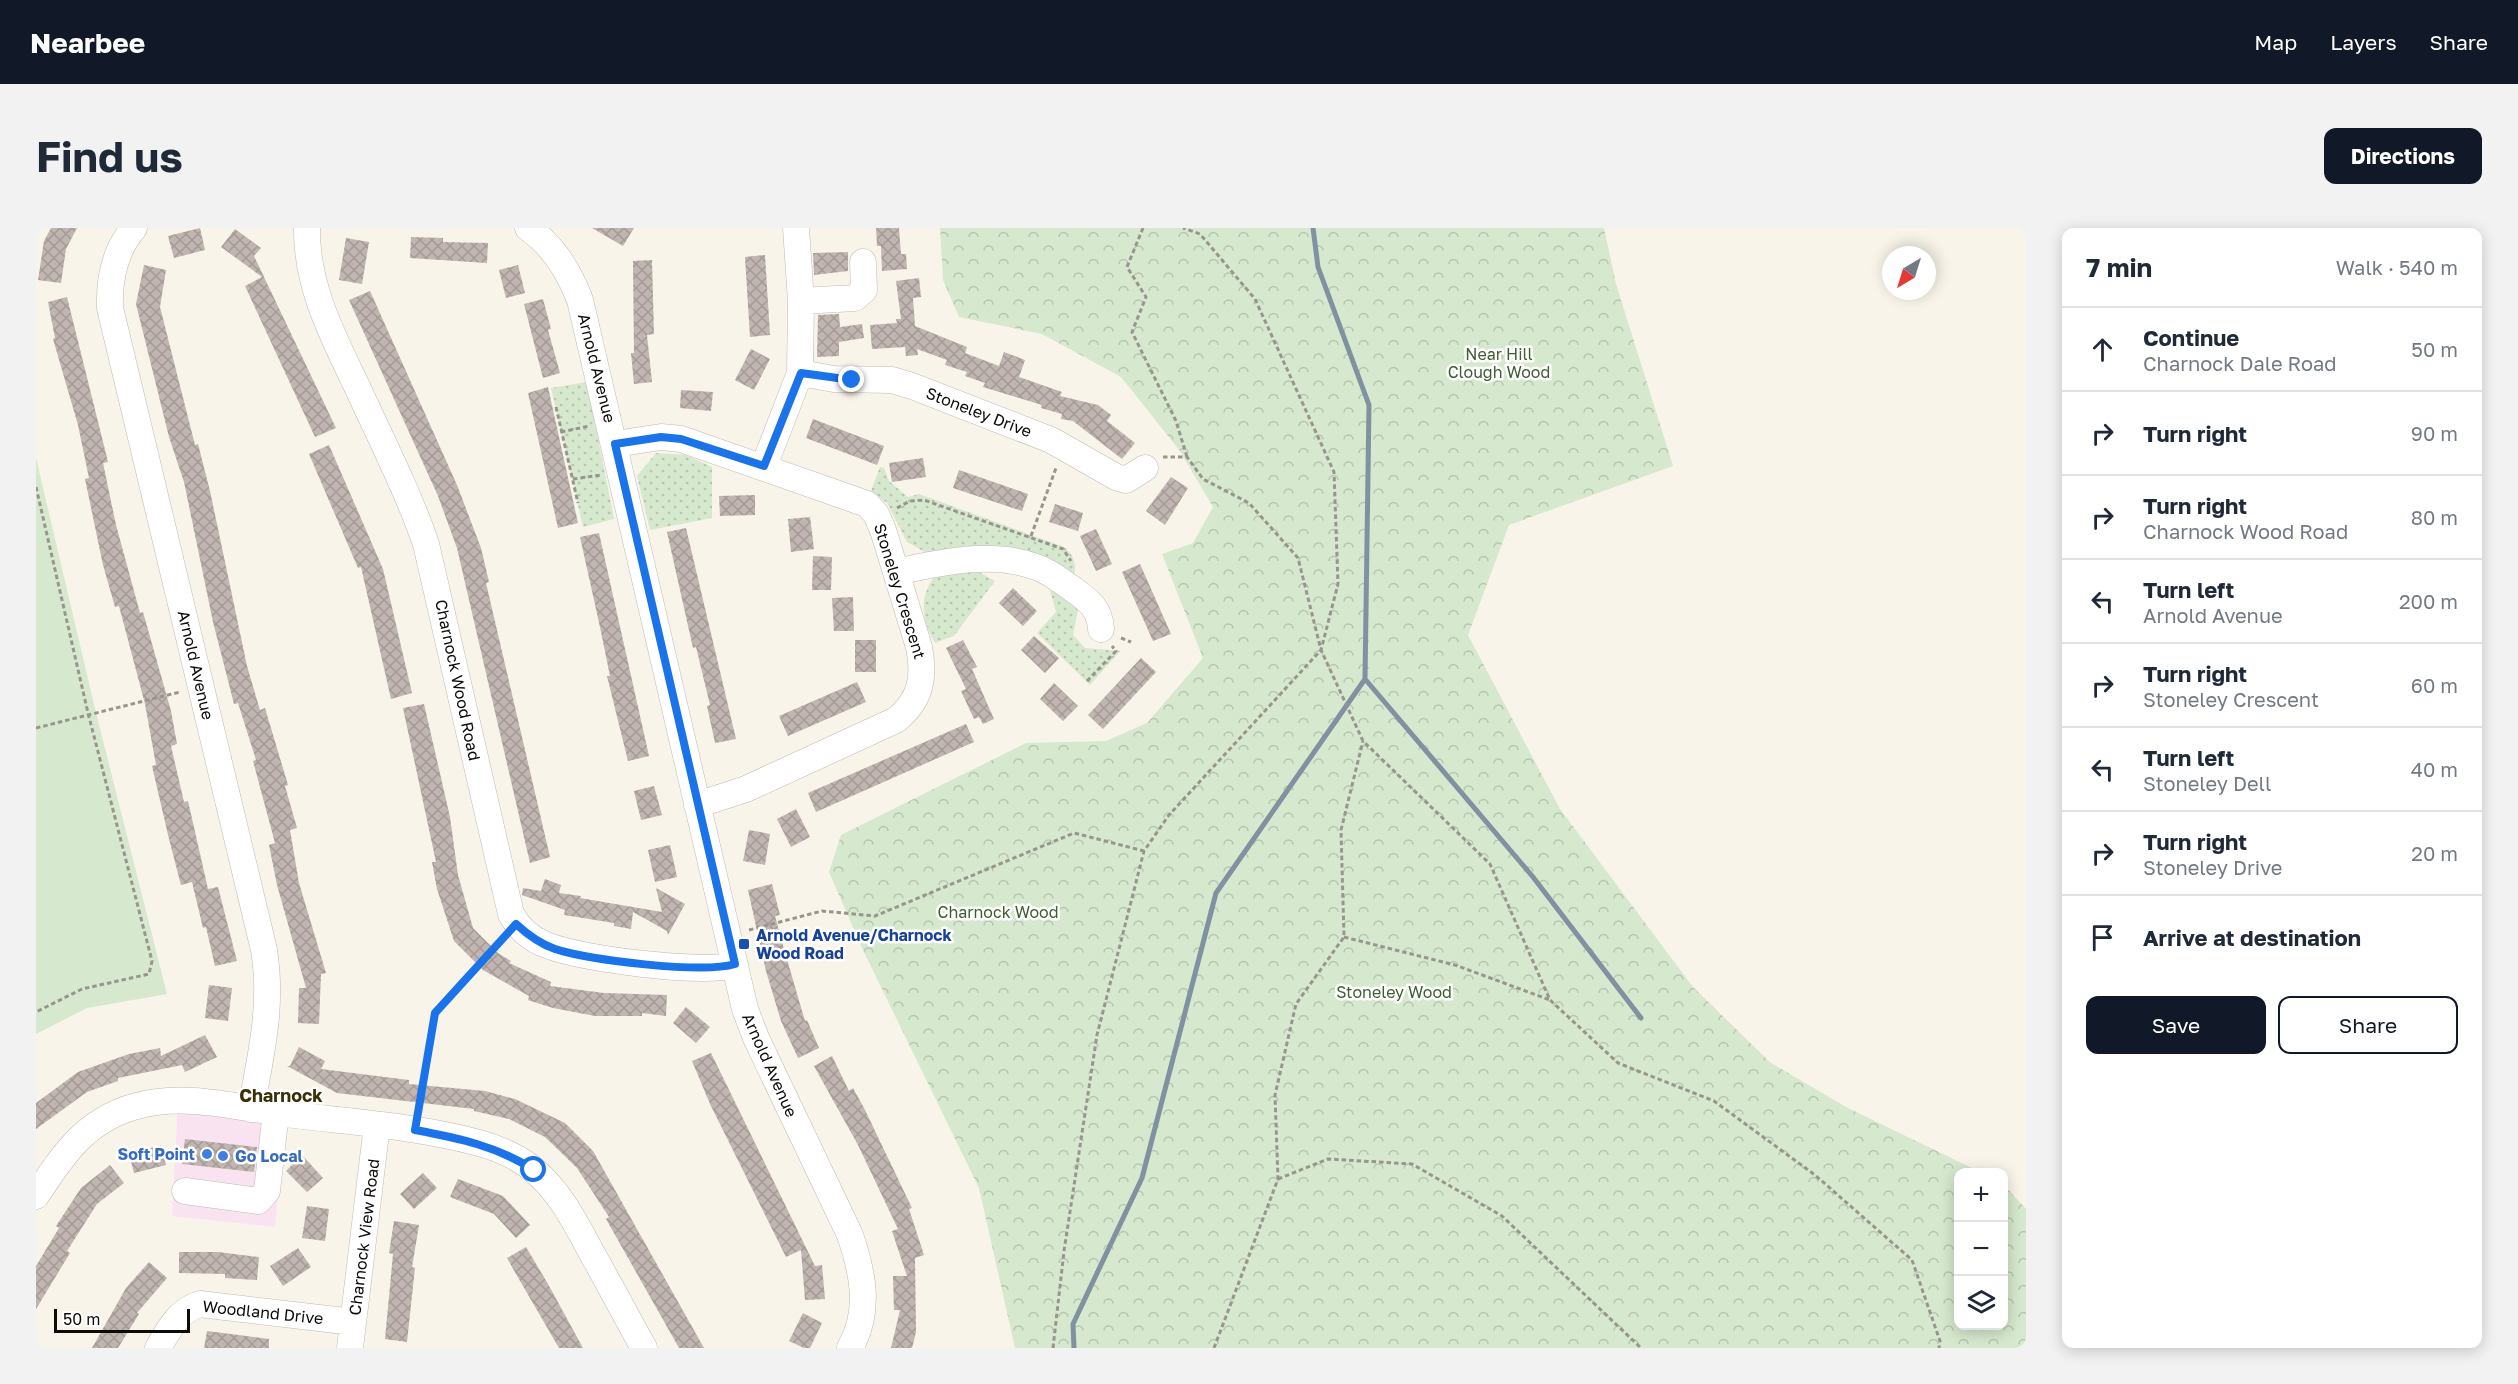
<!DOCTYPE html>
<html lang="en">
<head>
<meta charset="utf-8">
<style>
	body { margin:0; font-family:"Golos Text",sans-serif; background:#f2f2f3; color:#1f2937 }
	.controls { position:absolute; right:18px; bottom:18px; display:grid; overflow:hidden; border-radius:12px; box-shadow:0 3px 15px #0003 }
	.controls button { width:54px; height:54px; display:grid; place-items:center; padding:0; border:0; border-bottom:2px solid #e0e1e3; background:#fff; color:#1f2937; font:30px sans-serif }
	.compass { position:absolute; left:1846px; top:18px; width:54px; height:54px; border-radius:50%; background:#fff; box-shadow:0 3px 15px #0003; rotate:218deg }
	.scale { position:absolute; left:18px; bottom:15px; width:136px; box-sizing:border-box; padding-left:6px; border:3px solid #0d0b08; border-top:0; font-size:16px; line-height:21px; white-space:nowrap; color:#0d0b08; -webkit-text-stroke:4px #fff; paint-order:stroke }
	.stop { position:absolute; width:18px; height:18px; margin:-14px; border:4px solid #1a73e8; border-radius:50%; background:#fff }
	.stop.end { background:#1a73e8; border-color:#fff; box-shadow:0 2px 6px #0008 }
	.list { margin:0; padding:0; list-style:none }
	h2 { display:flex; justify-content:space-between; align-items:center; height:78px; margin:0; padding:0 24px; font-size:26px }
	h2 small { font-size:20px; font-weight:400; color:#747a83 }
	.list li { display:grid; grid-template-columns:39px 1fr auto; gap:18px; align-items:center; box-sizing:border-box; height:84px; padding:0 24px; border-top:2px solid #e0e1e3 }
	.list b { display:block; font-size:22px; white-space:nowrap }
	.list p { margin:0; font-size:20px; white-space:nowrap; color:#747a83 }
	.list em { font-size:20px; font-style:normal; color:#747a83 }
	.actions { display:flex; gap:12px; padding:18px 24px }
	.actions a { flex:1; padding:14px 0; border:2px solid #111827; border-radius:12px; text-align:center; font-size:21px; color:#111827 }
	.actions .main { background:#111827; color:#fff }
	.icon { flex:none; width:33px; height:33px; fill:none; stroke:currentColor; stroke-width:2; stroke-linecap:round; stroke-linejoin:round }
	.map { position:relative; flex:none; width:1990px; height:1120px; overflow:hidden; border-radius:12px }
	header { display:flex; align-items:center; gap:36px; box-sizing:border-box; height:84px; padding:0 30px; background:#111827; color:#fff }
	header strong { font-size:28px }
	nav { display:flex; gap:33px; margin-inline-start:auto; font-size:21px }
	.intro { display:flex; align-items:center; justify-content:space-between; box-sizing:border-box; height:144px; padding:0 36px }
	h1 { margin:0; font-size:42px }
	.button { padding:15px 27px; border-radius:12px; background:#111827; color:#fff; font-size:21px; font-weight:700 }
	main { display:flex; gap:36px; padding:0 36px }
	aside { flex:1; background:#fff; border-radius:12px; box-shadow:0 3px 15px #0003 }
	.map>svg:first-child { display:block }
	.commercial { fill:#f9e3f0 }
	.grass { fill:url(#grass-dots) }
	.forest { fill:url(#forest-crowns) }
	.park { fill:#d6e8cd }
	.lines { fill:none; stroke-linecap:round; stroke-linejoin:round }
	.stream { stroke:#8291a2; stroke-width:5 }
	.building { fill:url(#building-cross-hatch) }
	.minor-casing { stroke:#c0bbb1; stroke-width:27 }
	.path { stroke:#99958e; stroke-width:3; stroke-dasharray:4.5 3; stroke-linecap:butt }
	.minor { stroke:#fff; stroke-width:26 }
	.route { stroke:#1a73e8; stroke-width:8 }
	.transit-dot { fill:#1a4fb4; stroke:#fff; stroke-width:2 }
	.shop-dot { fill:#3f7fe0; stroke:#fff; stroke-width:2 }
	.labels { text-anchor:middle; stroke-width:5; stroke-linejoin:round; paint-order:stroke }
	.park-label { font-size:16px; fill:#405c32; stroke:#fff }
	.street-label { font-size:16px; fill:#0d0b08; stroke:#fff }
	.transit-label { font-size:16px; font-weight:bold; fill:#164399; stroke:#fff; text-anchor:start }
	.shop-label { font-size:16px; font-weight:bold; fill:#366cbe; stroke:#fff; text-anchor:end }
	.neighbourhood-label { font-size:18px; font-weight:bold; fill:#3a3005; stroke:#fff }
</style>
</head>
<body>
<header>
<strong>Nearbee</strong>
<nav><a>Map</a><a>Layers</a><a>Share</a></nav>
</header>
<div class="intro"><h1>Find us</h1><a class="button">Directions</a></div>
<main>
<div class="map">
<svg width="1990" height="1120" viewBox="0 0 1990 1120">
	<defs>
		<pattern id="grass-dots" width="8" height="8" patternUnits="userSpaceOnUse" patternTransform="scale(1.5)"><rect width="8" height="8" fill="#d6e8cd"/><path d="M2 2h.1M6 6h.1" fill="none" stroke="#b6c6af" stroke-width="1.8" stroke-linecap="round"/></pattern>
		<pattern id="forest-crowns" width="20" height="18" patternUnits="userSpaceOnUse" patternTransform="scale(1.5)"><rect width="20" height="18" fill="#d6e8cd"/><path d="M2 6a3 3 0 1 1 6 0M12 15a3 3 0 1 1 6 0" fill="none" stroke="#b6c6af"/></pattern>
		<pattern id="building-cross-hatch" width="8" height="8" patternUnits="userSpaceOnUse" patternTransform="scale(1.5)"><rect width="8" height="8" fill="#c0b5b0"/><path d="M0 0l8 8M0 8l8-8" fill="none" stroke="#a49a96"/></pattern>
	</defs>
	<rect width="100%" height="100%" fill="#f8f4e9"/>
	<path class="commercial" d="M142 872 249 886 239 999 136 988Z"/>
	<path class="grass" d="M551 154 578 291 547 299 515 160Z
		M620 225 650 227 676 239V290L614 302 601 248Z
		M844 239 848 240 853 253 872 269 883 266 1028 319C1039 328 1040 336 1038 349L896 328 871 314 851 275 835 263Z
		M941 343 959 353 918 408 899 415C886 392 882 370 899 348Z
		M1014 362 1035 373 1042 382 1037 407 1049 420 1084 423 1054 457 1001 405 1020 384Z"/>
	<path class="forest" d="M904 0H1568L1580 56 1637 238 1473 297 1432 407 1524 581 1657 759 1735 835 1810 879 1944 944H1922V1098H1968V957L1990 981V1120H979L943 960 826 720 793 644 805 607 990 515 1070 513 1111 495 1167 430 1126 326 1157 315 1177 279 1144 223 1085 149 1006 106 923 89 907 52Z"/>
	<path class="park" d="M0 230 60 485 131 766 51 780 0 806Z"/>
	<g class="lines">
		<path class="stream" d="M1329 451 1497 649 1605 790
			M1038 1120 1037 1096 1106 950 1180 665 1329 451 1333 177 1282 39 1277 0"/>
	</g>
	<path class="building" d="M15 0H41L30 21 25 55 2 52 8 13Z
		M164 0 169 22 138 30 132 8Z
		M556 0H598L587 18Z
		M840 0H863L865 26H870L871 41 846 43 845 18H841Z
		M199 1 225 20 218 28 300 200 279 209 209 58 226 49 185 19Z
		M375 9 407 10V14L452 15 451 35 374 30Z
		M310 10 333 14 326 56 303 52Z
		M812 24V43L778 47 777 25Z
		M729 27 734 107 714 109 709 29Z
		M616 32 618 106 611 107 616 154 598 156 595 125H598L597 33Z
		M108 37 130 42 124 79 159 217 162 216 174 263 211 438 224 482 229 480 252 557 249 558 261 600 254 602 263 655 290 745 285 746 283 796 262 795 263 760H270L241 657 233 617 239 615 217 533 220 532 202 475 198 476 177 394 148 254 133 209 100 76Z
		M482 37 489 65 470 70 463 42Z
		M883 50 885 69 877 70 879 98 931 119 929 125 963 138 968 124 989 132 983 149 1026 164 1024 168 1062 177 1075 187 1071 193 1099 215 1086 231 1037 193 1025 191 1026 186 1005 180 1006 177 947 159 949 155 929 148 931 144 909 137 911 132 881 121 882 127 870 128 869 119 836 121 834 97 861 95 860 91H865L860 53Z
		M334 63 421 257 445 320 453 354 450 355 514 629 494 635 421 320 402 268 313 72Z
		M31 69 72 234 67 235 80 297 104 385 107 384 135 483 141 516 135 518 148 574 152 573 172 661 182 659 201 733 179 738 170 699 167 700 156 654 145 657 133 611 116 538 120 537 109 476 83 378 79 379 67 337 49 251 53 250 42 197 17 111 19 110 12 74Z
		M507 71 515 101 512 102 524 145 507 150 488 76Z
		M803 86 804 99 826 96 828 110 803 114V128L781 129 782 87Z
		M715 121 734 131 718 162 699 152Z
		M512 159 542 295 522 300 492 165Z
		M645 162 677 164 675 183 644 180Z
		M777 191 848 218 841 237 770 210Z
		M293 217 347 341 376 465 355 471 325 339 322 340 273 226Z
		M887 230 890 249 856 254 853 235Z
		M923 242 992 266 986 283 917 260Z
		M1135 249 1152 260 1129 297 1110 283Z
		M719 267V287L684 288 683 268Z
		M1019 276 1047 285 1042 303 1013 294Z
		M774 289 778 321 755 324 752 291Z
		M650 300 700 511 679 515 671 478 674 477 660 419 657 420 631 304Z
		M1060 301 1076 336 1060 343 1044 308Z
		M563 305 613 528 592 533 571 448H574L564 399 544 309Z
		M777 328 796 329 795 362H776Z
		M1104 336 1135 406 1117 413 1086 344Z
		M977 360 1001 383 987 398 963 375Z
		M817 369 818 403H798L796 370Z
		M998 408 1023 430 1009 445 985 422Z
		M819 412H840V444H819Z
		M927 412 941 439 936 441 958 491 947 496 943 489 938 491 925 463 930 461 910 420Z
		M1105 430 1120 444 1067 501 1052 487Z
		M821 454 830 474 752 508 743 488Z
		M1018 455 1042 478 1027 493 1004 471Z
		M388 476 414 589 422 647 437 700 462 725 475 733 473 735 515 754 514 758 568 765 631 767 630 788 606 785V788H559L517 780 492 772 493 768 447 742 418 713 401 661 396 634H400L367 480Z
		M930 496 938 514 780 584 772 565Z
		M618 558 626 587 605 592 598 563Z
		M760 581 774 609 755 619 741 591Z
		M713 602 734 606 729 637 707 633Z
		M634 617 641 649 619 654 612 622Z
		M509 651 525 657 523 665 545 668 544 670 626 684 620 660 649 676 632 707 631 703 597 684 595 701 578 698V695L528 687 529 682 486 667 487 660 505 663Z
		M736 656 744 687 739 688 750 728 769 793 771 792 783 820 762 830 745 793 730 743 712 662Z
		M173 757 196 760 192 793 169 790Z
		M650 779 674 799 660 815 637 795Z
		M169 807 181 829 149 844 146 837 82 850V853L51 864 0 901V875L42 844 93 826 124 820 125 828Z
		M263 819 289 833 285 841 373 852V856L449 863 479 871 529 895 557 923 668 1120H643L570 991 573 989 541 940 509 909 473 891 438 883V881L301 865 251 838H254Z
		M675 825 779 1038 786 1037 789 1071 769 1072 765 1022 750 1029 674 876 656 833Z
		M796 828 813 863 817 860 828 880 876 980 873 981 888 1027 879 1030 880 1104 876 1120H855L864 1082H858L857 1048H871L856 1003 862 1001 822 917 778 838Z
		M149 911 221 919 218 944 146 936Z
		M125 917 130 937 98 945 93 926Z
		M266 927 287 950 271 964 250 943Z
		M74 937 88 955 61 976 31 1023 34 1025 0 1081V1038L23 1000 20 998 45 960Z
		M387 945 401 960 378 981 364 966Z
		M422 951 467 968 494 997 480 1010 458 986 414 969Z
		M271 978 293 981 289 1013 266 1010Z
		M358 993 383 997 376 1039 379 1040 371 1114 349 1111 357 1026 353 1025Z
		M490 1019 512 1056 547 1120H523L480 1046 471 1030Z
		M262 1020 275 1039 247 1058 234 1038Z
		M143 1024H182L223 1029 221 1052 189 1050V1046L143 1045Z
		M113 1034 131 1050 101 1085 103 1086 82 1120H56L90 1060Z
		M767 1085 786 1095 774 1120H768L753 1113Z
		M171 1103 233 1111V1120H168Z"/>
	<g class="lines">
		<defs>
			<path id="minor" d="M98 0C78 23 73 51 74 80L228 722C237 778 225 826 215 881
				M271 0C270 60 299 112 324 165 347 215 372 264 390 316L475 686C482 699 493 710 508 716 541 731 665 746 699 737
				M492 0C518 18 533 43 544 72L709 781 720 810 814 1007C827 1045 835 1083 814 1120
				M765 73 819 70 828 62 827 34
				M764 145 798 151 856 152 876 158 1015 212 1080 249 1090 252 1109 240
				M579 216 625 209 645 211 831 276 840 286 847 302 883 419C889 449 885 472 860 492L710 561 661 577
				M728 238 764 145 765 73 760 0
				M860 344C905 334 958 322 1003 340 1015 345 1027 354 1038 362 1054 373 1064 382 1065 401
				M149 963 222 973 231 963 240 884
				M0 968C26 928 49 893 97 879 148 864 199 879 250 886 314 894 381 898 443 915 462 920 484 930 499 943 526 966 541 998 558 1029 575 1059 591 1090 608 1120
				M122 1120C133 1101 142 1083 164 1076L317 1094
				M314 1120 341 897"/>
		</defs>
		<use href="#minor" class="minor-casing"/>
		<path class="path" d="M1107 0 1091 39 1110 69 1096 104 1140 193 1151 229
			M520 179 542 275
			M525 204 553 198
			M1127 229H1151L1167 251 1213 275 1262 330 1285 422 1327 513 1454 636 1514 772 1582 835 1678 873 1779 947 1876 1032 1904 1113 1903 1120
			M537 251 565 247
			M0 259 52 485 116 733 113 746 46 761 0 784
			M861 280 874 273 888 272 1027 321 1035 333
			M995 308 1020 240
			M1085 410 1095 414
			M1051 453 1080 423 1076 418
			M0 500 144 464
			M713 702 786 683 839 688 1038 605 1108 623
			M1308 709 1419 737 1514 772
			M383 880 399 785 467 710
			M1242 951 1292 931 1376 936 1466 988 1605 1120
			M1017 1120 1028 1023 1061 807 1108 623 1133 587 1285 422 1302 356 1298 244 1219 71 1164 6 1147 0
			M1178 1120 1242 951 1239 867 1260 776 1308 709 1305 602 1327 513"/>
		<use href="#minor" class="minor"/>
	</g>
	<g class="lines">
		<path class="route" d="M498 942C461 918 422 910 379 902L399 785 480 696C492 707 504 716 519 721 552 732 666 746 699 736L579 216 625 209 645 211 728 238 765 145 816 152"/>
	</g>
	<rect class="transit-dot" x="702" y="710" width="12" height="12" rx="3"/>
	<g class="shop-dot">
		<circle cx="171" cy="926" r="6"/>
		<circle cx="187" cy="928" r="6"/>
	</g>
	<g class="labels">
		<g class="park-label">
			<text x="1463" y="132">Near Hill<tspan x="1463" dy="18">Clough Wood</tspan></text>
			<text x="962" y="690">Charnock Wood</text>
			<text x="1358" y="770">Stoneley Wood</text>
		</g>
		<g class="street-label">
			<text transform="translate(561 140) rotate(76)" y="6">Arnold Avenue</text>
			<text transform="translate(943 184) rotate(21)" y="6">Stoneley Drive</text>
			<text transform="translate(864 363) rotate(73)" y="6">Stoneley Crescent</text>
			<text transform="translate(160 437) rotate(77)" y="6">Arnold Avenue</text>
			<text transform="translate(422 452) rotate(78)" y="6">Charnock Wood Road</text>
			<text transform="translate(734 837) rotate(66)" y="6">Arnold Avenue</text>
			<text transform="translate(328 1009) rotate(-83)" y="6">Charnock View Road</text>
			<text transform="translate(227 1084) rotate(6)" y="6">Woodland Drive</text>
		</g>
		<g class="transit-label">
			<text x="720" y="713">Arnold Avenue/Charnock<tspan x="720" dy="18">Wood Road</tspan></text>
		</g>
		<g class="shop-label">
			<text x="159" y="932">Soft Point</text>
			<text x="199" y="934" text-anchor="start">Go Local</text>
		</g>
		<g class="neighbourhood-label">
			<text x="245" y="874">Charnock</text>
		</g>
	</g>
</svg>
<div class="controls">
<button>+</button>
<button>−</button>
<button><svg class="icon" aria-label="layers" viewBox="0 0 24 24"><path d="M12 4l9 5-9 5-9-5zM3 14l9 5 9-5"/></svg></button>
</div>
<svg class="compass" viewBox="-18 -18 36 36"><path d="M0-13l5 13h-10z" fill="#e53935"/><path d="M0 13l5-13h-10z" fill="#747a83"/></svg>
<div class="scale">50 m</div>
<div class="stop" style="left:498px;top:942px"></div>
<div class="stop end" style="left:816px;top:152px"></div>
</div>
<aside>
<h2>7 min<small>Walk · 540 m</small></h2>
<ul class="list">
<li><svg class="icon" aria-label="ahead" viewBox="0 0 24 24"><path d="M12 20V5M6 11l6-6 6 6"/></svg><div><b>Continue</b><p>Charnock Dale Road</p></div><em>50 m</em></li>
<li><svg class="icon" aria-label="right" viewBox="0 0 24 24"><path d="M7 20v-9h11M14 6l5 5-5 5"/></svg><div><b>Turn right</b></div><em>90 m</em></li>
<li><svg class="icon" aria-label="right" viewBox="0 0 24 24"><path d="M7 20v-9h11M14 6l5 5-5 5"/></svg><div><b>Turn right</b><p>Charnock Wood Road</p></div><em>80 m</em></li>
<li><svg class="icon" aria-label="left" viewBox="0 0 24 24"><path d="M17 20v-9H6M10 6l-5 5 5 5"/></svg><div><b>Turn left</b><p>Arnold Avenue</p></div><em>200 m</em></li>
<li><svg class="icon" aria-label="right" viewBox="0 0 24 24"><path d="M7 20v-9h11M14 6l5 5-5 5"/></svg><div><b>Turn right</b><p>Stoneley Crescent</p></div><em>60 m</em></li>
<li><svg class="icon" aria-label="left" viewBox="0 0 24 24"><path d="M17 20v-9H6M10 6l-5 5 5 5"/></svg><div><b>Turn left</b><p>Stoneley Dell</p></div><em>40 m</em></li>
<li><svg class="icon" aria-label="right" viewBox="0 0 24 24"><path d="M7 20v-9h11M14 6l5 5-5 5"/></svg><div><b>Turn right</b><p>Stoneley Drive</p></div><em>20 m</em></li>
<li><svg class="icon" aria-label="arrive" viewBox="0 0 24 24"><path d="M6 21V4h12l-3 4 3 4H6"/></svg><div><b>Arrive at destination</b></div></li>
</ul>
<div class="actions"><a class="main">Save</a><a>Share</a></div>
</aside>
</main>
</body>
</html>
